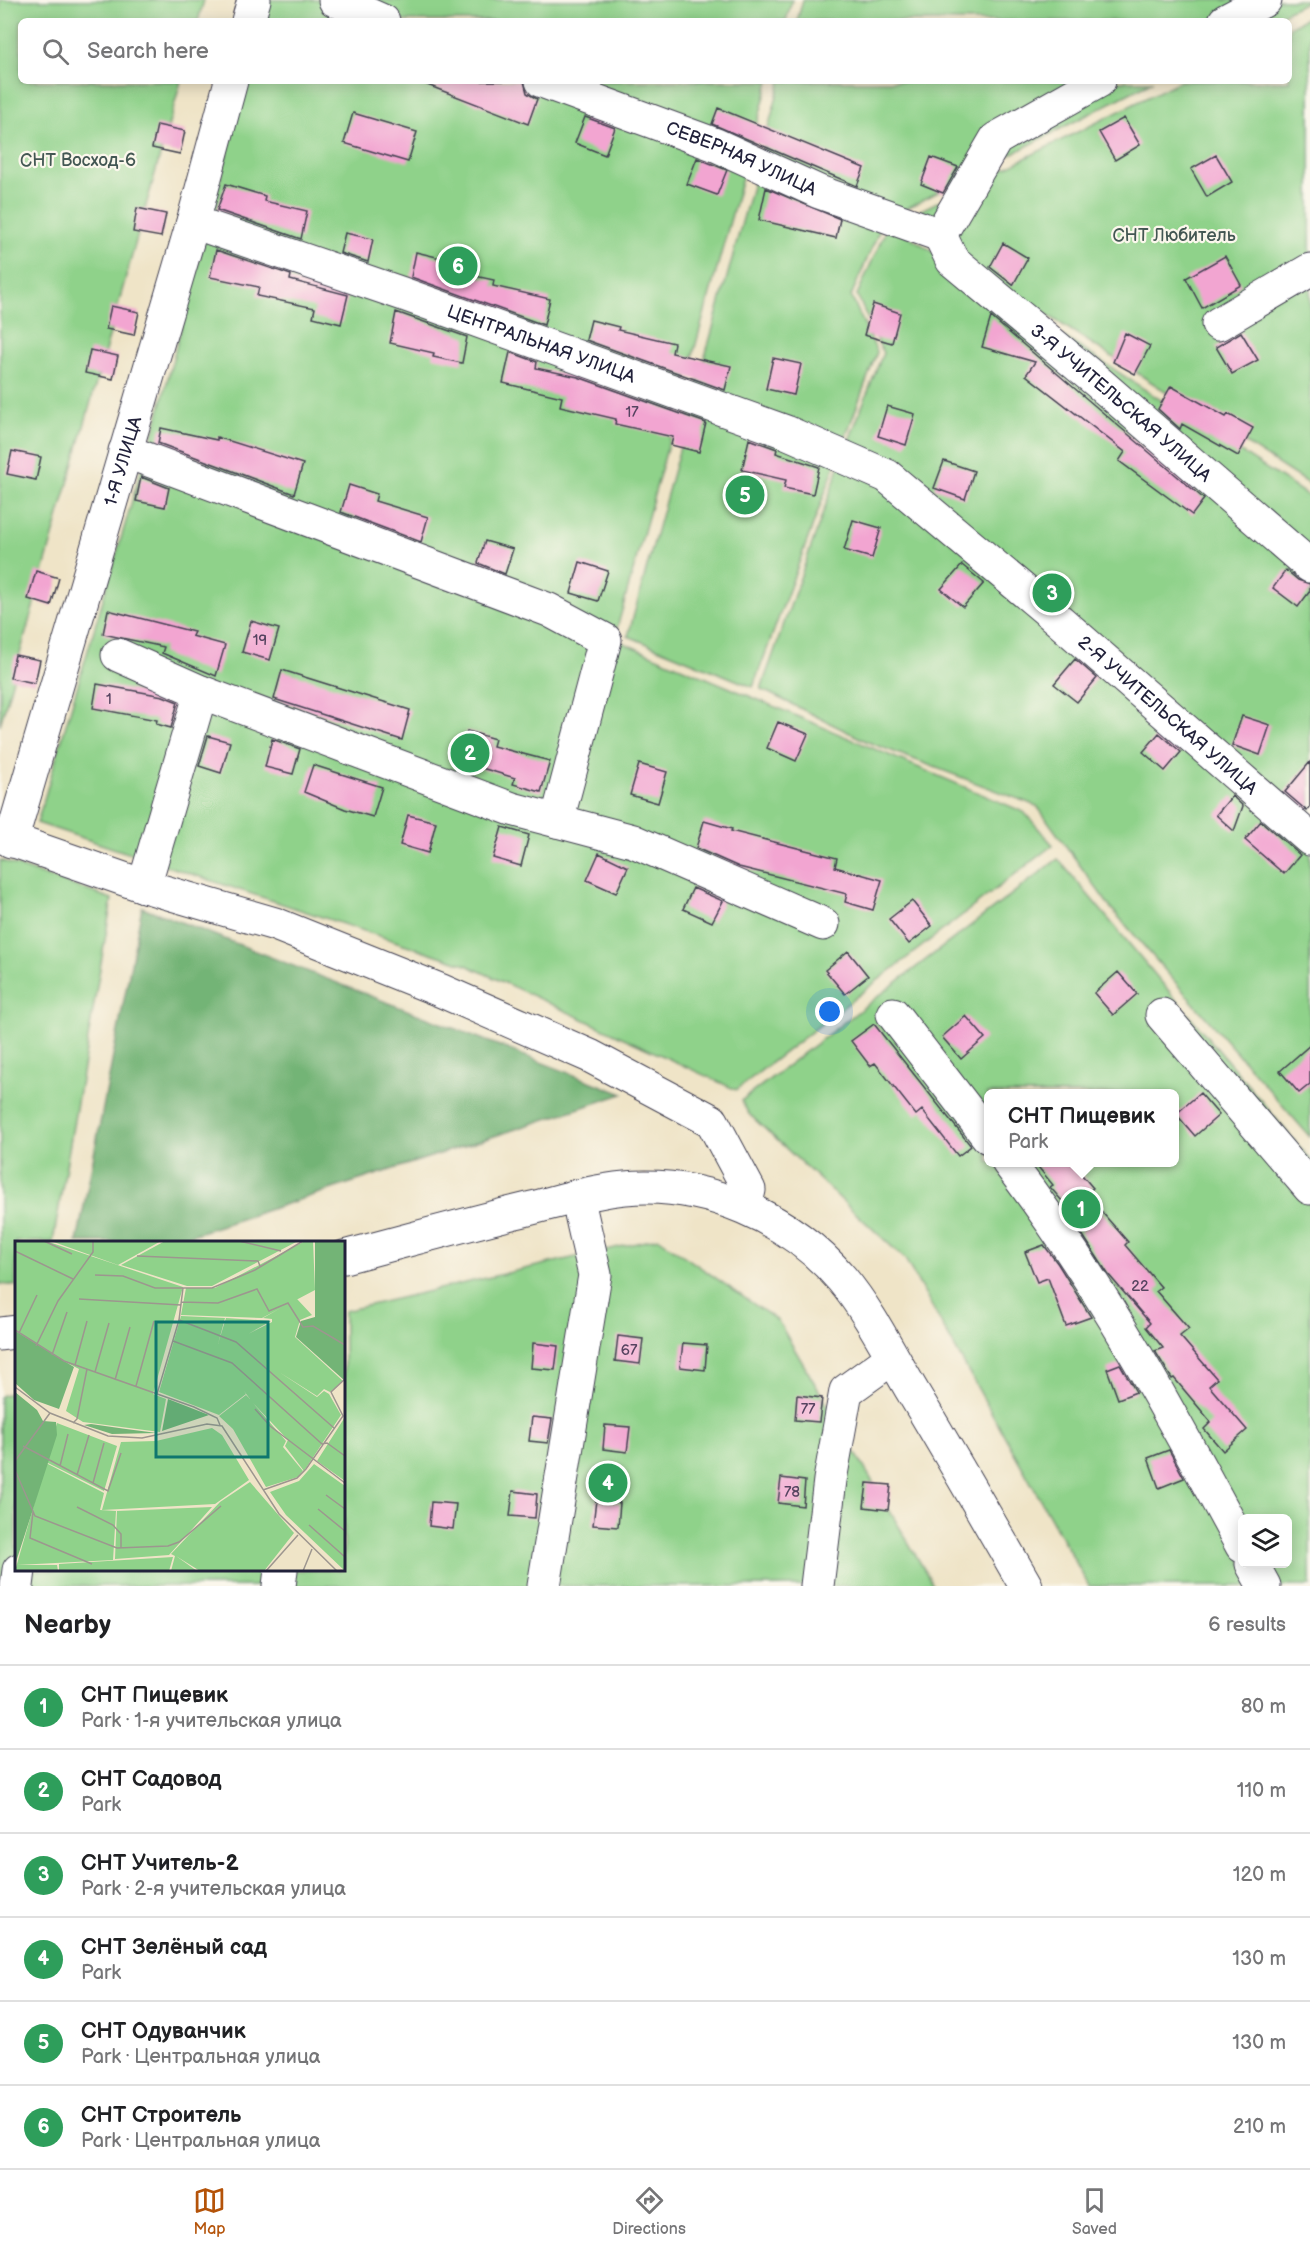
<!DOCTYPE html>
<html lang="en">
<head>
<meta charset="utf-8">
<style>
	body { margin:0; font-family:"Balsamiq Sans",sans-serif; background:#f2f2f2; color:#202124 }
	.controls { position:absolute; right:18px; bottom:18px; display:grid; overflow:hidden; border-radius:9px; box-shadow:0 3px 15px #0003 }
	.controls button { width:54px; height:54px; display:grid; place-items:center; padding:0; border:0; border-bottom:2px solid #e0e0e0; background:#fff; color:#202124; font:30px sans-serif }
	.you { position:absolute; left:830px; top:1012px; width:21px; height:21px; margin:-15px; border:4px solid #fff; border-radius:50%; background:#1a73e8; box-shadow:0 0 0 9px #1a73e833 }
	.badge { display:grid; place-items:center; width:39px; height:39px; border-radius:50%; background:#b45309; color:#fff; font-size:20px; font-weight:700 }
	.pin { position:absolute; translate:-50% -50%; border:3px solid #fff; box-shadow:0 2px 6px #0006 }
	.popup { position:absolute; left:984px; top:1089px; width:195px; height:78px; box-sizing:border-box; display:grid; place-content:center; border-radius:9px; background:#fff; filter:drop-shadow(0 2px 4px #0005); font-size:20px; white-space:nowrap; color:#757577 }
	.popup b { font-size:22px; color:#202124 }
	.popup::after { content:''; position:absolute; left:50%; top:100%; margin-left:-12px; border:12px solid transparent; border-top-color:#fff }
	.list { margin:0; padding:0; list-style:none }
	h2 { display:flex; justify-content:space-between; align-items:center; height:78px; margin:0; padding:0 24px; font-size:26px }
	h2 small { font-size:20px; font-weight:400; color:#757577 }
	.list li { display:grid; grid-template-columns:39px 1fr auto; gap:18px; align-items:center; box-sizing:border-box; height:84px; padding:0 24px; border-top:2px solid #e0e0e0 }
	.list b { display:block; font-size:22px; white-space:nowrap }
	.list p { margin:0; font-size:20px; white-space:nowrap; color:#757577 }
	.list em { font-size:20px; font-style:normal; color:#757577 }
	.icon { flex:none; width:33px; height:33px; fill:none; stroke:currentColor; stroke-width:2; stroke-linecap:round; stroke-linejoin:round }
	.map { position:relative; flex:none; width:1310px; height:1586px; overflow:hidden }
	.search { position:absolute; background:#fff; box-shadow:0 3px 15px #0003; left:18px; right:18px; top:18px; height:66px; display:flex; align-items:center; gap:15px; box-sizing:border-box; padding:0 21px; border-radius:9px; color:#757577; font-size:22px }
	.sheet { height:582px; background:#fff }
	nav { display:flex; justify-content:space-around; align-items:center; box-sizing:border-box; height:84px; border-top:2px solid #e0e0e0; background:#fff; font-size:16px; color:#757577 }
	nav a { display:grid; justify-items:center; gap:3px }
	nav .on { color:#b45309 }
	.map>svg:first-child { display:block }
	.green { fill:#8fd28a; stroke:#587a62; stroke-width:1.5; fill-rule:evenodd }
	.forest { fill:#73b476; stroke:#4a6b58; stroke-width:1.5 }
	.building { fill:#f2a5d1 }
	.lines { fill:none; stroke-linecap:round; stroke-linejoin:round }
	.minor-casing { stroke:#413f50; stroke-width:35 }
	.major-casing { stroke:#413f50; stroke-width:35 }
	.minor { stroke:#fff; stroke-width:33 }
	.major { stroke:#fff; stroke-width:33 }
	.labels { text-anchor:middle; stroke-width:4.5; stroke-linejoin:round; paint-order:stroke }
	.number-label { font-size:15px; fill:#564360 }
	.street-label { font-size:18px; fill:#22223b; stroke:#fbf7ec }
	.park-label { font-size:18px; fill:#435753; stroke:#fbf7ec }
	.inset-road { fill:none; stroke:#9d968f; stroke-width:1.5 }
	.view { fill:#0f766e; fill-opacity:0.15; stroke:#0f766e; stroke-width:3 }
	.inset-edge { fill:none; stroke:#22223b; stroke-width:3 }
</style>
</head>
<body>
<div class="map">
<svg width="1310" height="1586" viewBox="0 0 1310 1586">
	<rect width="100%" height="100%" fill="#fbf7ec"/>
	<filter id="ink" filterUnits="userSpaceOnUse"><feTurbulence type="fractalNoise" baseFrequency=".0167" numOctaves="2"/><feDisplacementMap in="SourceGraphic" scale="12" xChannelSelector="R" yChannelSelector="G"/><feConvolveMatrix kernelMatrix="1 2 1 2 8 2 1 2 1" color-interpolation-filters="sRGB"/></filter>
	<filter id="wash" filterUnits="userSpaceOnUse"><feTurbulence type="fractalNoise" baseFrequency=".008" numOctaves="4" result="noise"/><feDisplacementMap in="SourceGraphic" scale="24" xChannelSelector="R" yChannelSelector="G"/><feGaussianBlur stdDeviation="1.35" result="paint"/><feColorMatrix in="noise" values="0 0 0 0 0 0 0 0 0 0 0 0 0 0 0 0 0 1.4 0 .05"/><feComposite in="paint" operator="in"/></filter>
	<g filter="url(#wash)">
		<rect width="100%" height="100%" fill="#efe4c7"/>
		<path class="green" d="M0 0H204L198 21H21V81H181L0 725Z
			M267 0H792L786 21H262Z
			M803 0H1309L1269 21H797Z
			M1310 16V485L901 220 1180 81H1289V27Z
			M246 81H769L616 632 149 450Z
			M781 81H1153L884 220 851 296 877 352 753 687 628 636Z
			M889 223 1310 497V1137L1110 907 1037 806 868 742 761 689 844 453 883 353 857 295Z
			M145 457 446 568 1024 812 1053 845 736 1090 464 964 37 823Z
			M1058 859 1310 1159V1586H1089L905 1259 749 1114 741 1101ZM988 1094H1174V1162H988ZM1242 1518H1288V1564H1242Z
			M0 860 112 899 53 1242H16V1286L0 1284Z
			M658 1238 778 1321 934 1586H0V1396L16 1391V1570H344V1311Z"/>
		<path class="forest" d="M142 907 623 1094 170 1242H77Z"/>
		<g id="blocks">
			<path class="building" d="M417 81H524L527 93 537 99 528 124Z
				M718 108 864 168 857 186 712 124Z
				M353 113 417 132 408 162 344 143Z
				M585 117 615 128 605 155 575 143Z
				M1124 118 1140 145 1115 160 1099 132Z
				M157 125 185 131 180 154 152 148Z
				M1216 155 1232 182 1207 197 1191 169Z
				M931 157 958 167 943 193 921 184Z
				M697 158 727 170 717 195 687 184Z
				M226 184 265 196 264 201 307 211 301 239 217 210Z
				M766 188 840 219 836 238 759 220Z
				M137 208 166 214 161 237 133 232Z
				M345 233 373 239 368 262 340 253Z
				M1003 243 1028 258 1013 285 990 267Z
				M216 250 291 275 290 280 348 295 341 324 313 317 315 308 257 296 259 287 210 277Z
				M416 252 445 259 442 269 494 280 493 286 550 299 544 325 411 277Z
				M1225 256 1241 285 1202 308 1186 278Z
				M873 304 900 313 892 343 864 335Z
				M111 306 139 312 134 335 106 329Z
				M396 312 467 337 462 363 433 357 434 353 390 343Z
				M991 317 1204 499 1192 515 1119 461 1125 452 1026 375 1035 362 982 347Z
				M591 320 619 327 618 330 674 343 672 353 731 366 725 390 586 340Z
				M1241 332 1258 360 1232 374 1216 347Z
				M1125 333 1150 346 1135 374 1113 362Z
				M90 350 118 356 113 379 85 373Z
				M510 352 537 362 536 368 578 377 706 423 699 452 671 445 673 437 615 424 616 419 560 406 562 397 503 383Z
				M773 358 801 364 794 395 766 389Z
				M1171 386 1226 417 1228 414 1253 428 1238 456 1182 424 1180 429 1158 409Z
				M887 406 915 414 906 445 878 436Z
				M161 428 217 440V437L303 464 294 494 158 443Z
				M749 439 777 449 776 453 819 467 813 494 784 488 786 480 742 470Z
				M12 451 41 457 36 480 7 474Z
				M944 461 974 471 965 499 934 488Z
				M141 477 169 488 165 507 136 501Z
				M349 485 377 494 375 501 428 517 421 542 341 512Z
				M853 520 881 528 872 558 844 550Z
				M485 541 513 549 505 574 478 563Z
				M580 562 608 571 598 601 571 593Z
				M962 565 984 583 963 607 941 589Z
				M1286 570 1298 580 1310 584V591L1298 607 1273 588Z
				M36 571 59 578 51 606 28 599Z
				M108 610 194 632 192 636 225 645 216 676 162 653 164 647 103 634Z
				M251 621 279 629 270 660 242 652Z
				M15 655 40 660 35 683 10 678Z
				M1075 659 1097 678 1077 702 1054 684Z
				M282 670 410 710 402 740 274 699Z
				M97 684 163 696 178 702 171 728 156 724 157 720 93 708Z
				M1242 716 1270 725 1260 755 1232 745Z
				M778 722 808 734 796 761 767 748Z
				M467 731 495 739 493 746 550 761 541 792 513 784 515 778 458 761Z
				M1159 733 1181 752 1165 771 1143 752Z
				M208 736 230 742 221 773 199 766Z
				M272 739 300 749 293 774 265 767Z
				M1310 762V807L1307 811 1285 792Z
				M639 764 667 772 658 803 630 795Z
				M313 765 382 787 373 817 345 809 304 792Z
				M1232 796 1243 806 1234 831 1216 815Z
				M408 815 436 822 428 853 400 845Z
				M704 821 732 829 731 831 837 858 835 867 882 880 873 910 845 902 847 894 739 867 696 848Z
				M1261 821 1300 855 1284 874 1245 840Z
				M502 827 529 835 521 866 493 858Z
				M599 853 628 867 616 893 587 880Z
				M693 888 723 901 712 922 683 909Z
				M912 901 932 926 909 944 889 919Z
				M848 951 868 976 845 994 825 970Z
				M1118 972 1137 994 1113 1015 1094 993Z
				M966 1016 985 1038 961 1059 942 1037Z
				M874 1024 971 1146 958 1156 922 1110 916 1115 875 1063 870 1066 851 1041Z
				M1310 1045V1084L1299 1093 1280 1071Z
				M1200 1093 1219 1115 1195 1136 1176 1114Z
				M1034 1162H1071L1093 1188 1086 1194 1128 1242 1125 1245 1161 1287 1156 1291 1189 1329 1180 1336 1217 1379 1209 1386 1247 1430 1223 1451 1204 1429 1211 1422 1174 1378 1172 1379 1155 1351 1163 1348 1146 1327 1150 1323 1108 1274 1080 1231 1086 1229 1050 1187 1053 1185Z
				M1044 1245 1058 1264 1091 1317 1066 1326 1048 1278 1037 1282 1025 1252Z
				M618 1336 643 1339 640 1364 615 1361Z
				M533 1343 558 1346 555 1370 531 1368Z
				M683 1343 707 1345 705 1370 680 1367Z
				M1120 1364 1136 1392 1118 1399 1107 1369Z
				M797 1395 822 1398 819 1422 795 1420Z
				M532 1417 552 1419 548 1443 529 1441Z
				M605 1425 630 1427 627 1452 603 1449Z
				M1169 1450 1184 1478 1159 1488 1148 1458Z
				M781 1478 805 1481 803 1506 778 1503Z
				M867 1483 891 1485 888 1510 864 1507Z
				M513 1491 537 1494 535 1518 510 1516Z
				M596 1500 620 1503 618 1527 593 1525Z
				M431 1502 456 1504 453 1529 429 1526Z"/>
		</g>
	</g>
	<g filter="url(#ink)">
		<use href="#blocks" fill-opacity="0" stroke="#413f50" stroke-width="1.5"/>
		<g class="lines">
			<defs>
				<g id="minor">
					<path d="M335 0 383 21"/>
					<path d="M248 21 254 0"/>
					<path d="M1225 21 1265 0"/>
					<path id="s1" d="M542 81 716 145 819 192 940 235"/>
					<path id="s2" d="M193 222 406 295 786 432 887 476 1047 610 1310 839"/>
					<path id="s3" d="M940 235 952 260 1099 383 1310 566"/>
					<path d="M940 235 996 139 1099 81"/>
					<path d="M1218 324 1310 270"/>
					<path d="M125 451 549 610 605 640 557 821"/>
					<path d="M118 655 201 692 512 809 633 841 823 924"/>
					<path d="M0 836 144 886 275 924 442 991 590 1056 712 1121 749 1190 745 1207"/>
					<path id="s4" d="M11 841 193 222 231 81"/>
					<path d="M144 886 201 692"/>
					<path d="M893 1014 988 1137"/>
					<path d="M1162 1015 1310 1188"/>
					<path d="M1008 1162C1100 1282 1171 1414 1242 1546"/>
					<path d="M1252 1564 1264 1586"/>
					<path d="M17 1586 19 1570"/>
					<path d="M279 1586 281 1570"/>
					<path d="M544 1586 595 1275 577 1196"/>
					<path d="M817 1586 830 1480 846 1391 892 1358"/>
				</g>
				<path id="major" d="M344 1257C405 1241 466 1224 528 1209 560 1201 592 1191 625 1188 706 1181 789 1217 842 1279 871 1314 891 1356 914 1394 952 1457 989 1522 1026 1586
					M0 1334 16 1332"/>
			</defs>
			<use href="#minor" class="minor-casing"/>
			<use href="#major" class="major-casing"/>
			<use href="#minor" class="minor"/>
			<use href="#major" class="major"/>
		</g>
	</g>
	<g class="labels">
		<g class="number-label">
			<text x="632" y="417">17</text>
			<text x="260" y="645">19</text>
			<text x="109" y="704">1</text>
			<text x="1140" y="1291">22</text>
			<text x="629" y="1355">67</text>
			<text x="808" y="1414">77</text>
			<text x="792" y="1497">78</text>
		</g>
		<g class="street-label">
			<text dy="6" stroke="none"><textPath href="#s1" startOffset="214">СЕВЕРНАЯ УЛИЦА</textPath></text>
			<text dy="6" stroke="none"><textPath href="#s2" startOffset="369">ЦЕНТРАЛЬНАЯ УЛИЦА</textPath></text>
			<text dy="6" stroke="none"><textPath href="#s3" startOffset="249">3-Я УЧИТЕЛЬСКАЯ УЛИЦА</textPath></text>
			<text dy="6" stroke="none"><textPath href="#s4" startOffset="396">1-Я УЛИЦА</textPath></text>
			<text dy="6" stroke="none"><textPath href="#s2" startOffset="1108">2-Я УЧИТЕЛЬСКАЯ УЛИЦА</textPath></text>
		</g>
		<g class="park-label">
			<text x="78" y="166">СНТ Восход-6</text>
			<text x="1174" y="241">СНТ Любитель</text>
		</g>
	</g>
	<g transform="translate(15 1241)">
		<rect width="330" height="330" fill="#efe4c7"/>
		<path d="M0 0H31L168 46 138 153 151 158 145 191 68 181 51 170 64 128 16 103 0 90ZM36 0H146L103 24ZM150 0H283L197 45H172L106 24ZM290 0H298L300 49 247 77 166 74 171 47H200ZM282 58 297 74 285 79 280 96 328 140 315 151 309 148 302 155 264 131 302 156 309 150 314 153 326 174 289 230 270 205 273 199 238 162 271 200 268 206 288 230 283 236 251 246 218 188 204 175 231 154 235 158 229 150 231 153 204 174 144 151 166 75 210 77 203 103 211 77 256 80 233 93 257 81V78L248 77ZM330 176V240L302 220ZM42 182 102 205 89 250 31 221ZM197 187 207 194 234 239 200 263 87 269 106 201 141 200ZM31 222 89 252 85 269 101 270 98 319 2 324H42L43 330H0ZM299 223 330 245V330L271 274 255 251 284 240ZM235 241 279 292 249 330H185L161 315 182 330H156L160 315 156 313 205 261ZM197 266 154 314 100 318 102 270ZM158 316 154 330H44V323Z" fill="#8fd28a"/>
		<path d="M300 0H330V140L281 96 286 80 300 76ZM0 90 59 126 44 168 19 159 0 142ZM0 151 22 169 28 180 41 181 42 194 0 324ZM153 158 194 174 147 190ZM76 183 111 188 142 192 97 193 69 184Z" fill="#73b476"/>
		<path class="inset-road" d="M29 0 57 13M224 0 266 10M0 10 58 38M122 15 243 20 245 25M80 34 108 35 140 47H197L240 29 288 0M64 58 166 64M166 61 203 62 242 48 254 70 273 62 288 86 298 85 330 104M164 79 221 101 319 187M0 89 49 120 179 166 202 177 205 184M4 92 22 54M158 100 217 122 307 203 312 202 330 215M21 105 43 60 78 11V0M37 114 52 71M60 124 72 80M80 131 94 82M100 139 115 86M121 145 139 80M0 146 35 172 93 195 127 197 192 183 207 185 264 273 322 330M142 153 164 79 168 47M240 168 255 185 330 242M58 182 62 178 72 128M8 205 93 250 106 212M0 220 35 172M45 225 53 193M0 229 20 275 102 307 153 305 164 301 206 265M62 234 74 194M78 242 89 202M248 249 282 237 291 228 328 175 316 151 330 138M311 254 330 268M62 266 98 284 106 293V307M303 268 330 290M18 271 15 297 77 323M294 284 330 316M251 330 283 294M288 330 297 308"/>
		<path class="view" d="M141 81H253V216H141Z"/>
		<rect width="330" height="330" class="inset-edge"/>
	</g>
</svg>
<div class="controls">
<button><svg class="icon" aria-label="layers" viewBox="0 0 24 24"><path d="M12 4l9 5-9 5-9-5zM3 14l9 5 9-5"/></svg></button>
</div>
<div class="you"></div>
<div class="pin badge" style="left:1081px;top:1209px;background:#2e9e5b">1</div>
<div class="popup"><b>СНТ Пищевик</b>Park</div>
<div class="pin badge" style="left:470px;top:753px;background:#2e9e5b">2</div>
<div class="pin badge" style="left:1052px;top:593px;background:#2e9e5b">3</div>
<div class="pin badge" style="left:608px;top:1483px;background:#2e9e5b">4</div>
<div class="pin badge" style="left:745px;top:495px;background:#2e9e5b">5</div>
<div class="pin badge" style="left:458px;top:266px;background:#2e9e5b">6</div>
<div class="search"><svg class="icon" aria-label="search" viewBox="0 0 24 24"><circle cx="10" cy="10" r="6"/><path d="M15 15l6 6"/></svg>Search here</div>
</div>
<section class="sheet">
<h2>Nearby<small>6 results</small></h2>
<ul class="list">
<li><span class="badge" style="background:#2e9e5b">1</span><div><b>СНТ Пищевик</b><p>Park · 1-я учительская улица</p></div><em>80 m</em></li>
<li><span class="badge" style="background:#2e9e5b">2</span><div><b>СНТ Садовод</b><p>Park</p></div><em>110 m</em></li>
<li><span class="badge" style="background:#2e9e5b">3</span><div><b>СНТ Учитель-2</b><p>Park · 2-я учительская улица</p></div><em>120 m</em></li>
<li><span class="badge" style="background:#2e9e5b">4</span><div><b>СНТ Зелёный сад</b><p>Park</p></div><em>130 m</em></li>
<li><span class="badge" style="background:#2e9e5b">5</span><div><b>СНТ Одуванчик</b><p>Park · Центральная улица</p></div><em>130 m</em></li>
<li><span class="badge" style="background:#2e9e5b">6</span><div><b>СНТ Строитель</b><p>Park · Центральная улица</p></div><em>210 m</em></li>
</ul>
</section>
<nav>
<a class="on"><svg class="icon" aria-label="map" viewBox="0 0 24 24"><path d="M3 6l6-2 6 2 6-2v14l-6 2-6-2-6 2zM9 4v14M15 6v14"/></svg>Map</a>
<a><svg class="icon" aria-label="directions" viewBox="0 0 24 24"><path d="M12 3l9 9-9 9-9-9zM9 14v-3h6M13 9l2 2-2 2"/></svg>Directions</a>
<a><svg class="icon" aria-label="saved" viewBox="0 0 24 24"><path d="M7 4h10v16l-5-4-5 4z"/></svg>Saved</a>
</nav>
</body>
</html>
